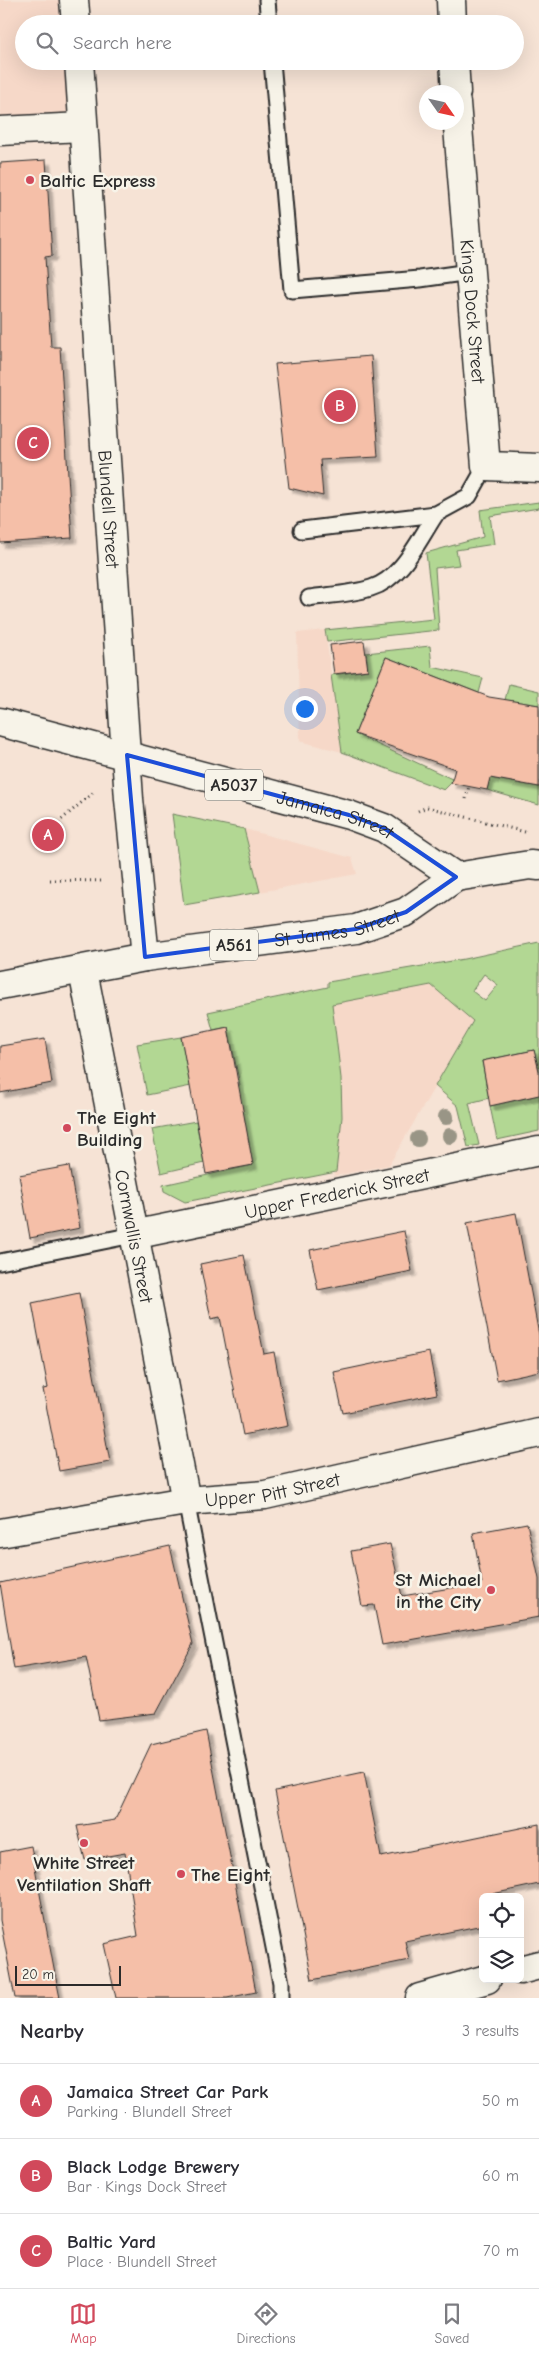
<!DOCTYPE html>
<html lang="en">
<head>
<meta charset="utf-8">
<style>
	body { margin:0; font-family:"Comic Neue",sans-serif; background:#f7f7f7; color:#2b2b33 }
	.controls { position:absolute; right:15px; bottom:15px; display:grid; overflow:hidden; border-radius:8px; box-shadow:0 5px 20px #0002 }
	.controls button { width:45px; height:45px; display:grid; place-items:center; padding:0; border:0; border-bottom:1px solid #e1e1e2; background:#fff; color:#2b2b33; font:25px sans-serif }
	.compass { position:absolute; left:419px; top:85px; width:45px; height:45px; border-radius:50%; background:#fff; box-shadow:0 5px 20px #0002; rotate:124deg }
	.scale { position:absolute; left:15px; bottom:12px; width:106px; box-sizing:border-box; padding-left:5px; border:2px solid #2b2b2b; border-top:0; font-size:14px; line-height:18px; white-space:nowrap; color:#2b2b2b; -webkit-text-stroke:4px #f7f3e8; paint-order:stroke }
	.you { position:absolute; left:304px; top:708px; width:18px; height:18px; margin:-12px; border:4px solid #fff; border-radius:50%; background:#1a73e8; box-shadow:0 0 0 8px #1a73e833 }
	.badge { display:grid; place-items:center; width:32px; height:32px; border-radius:50%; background:#d1495b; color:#fff; font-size:16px; font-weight:700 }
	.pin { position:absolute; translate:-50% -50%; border:2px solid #fff; box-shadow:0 1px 5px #0006 }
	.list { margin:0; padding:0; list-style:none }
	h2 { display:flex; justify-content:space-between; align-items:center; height:65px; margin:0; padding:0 20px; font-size:21px }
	h2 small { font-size:16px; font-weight:400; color:#7c7c81 }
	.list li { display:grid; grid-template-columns:32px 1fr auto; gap:15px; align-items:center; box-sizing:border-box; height:75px; padding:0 20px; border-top:1px solid #e1e1e2 }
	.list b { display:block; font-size:19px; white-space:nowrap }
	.list p { margin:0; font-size:16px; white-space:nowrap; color:#7c7c81 }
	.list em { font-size:16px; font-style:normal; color:#7c7c81 }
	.icon { flex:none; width:28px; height:28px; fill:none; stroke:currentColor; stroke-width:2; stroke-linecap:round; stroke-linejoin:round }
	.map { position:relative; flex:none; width:539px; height:1998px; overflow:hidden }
	.search { position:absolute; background:#fff; box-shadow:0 5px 20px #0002; left:15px; right:15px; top:15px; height:55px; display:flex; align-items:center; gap:12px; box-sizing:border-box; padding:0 18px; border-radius:28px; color:#7c7c81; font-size:19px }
	.sheet { height:290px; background:#fff }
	nav { display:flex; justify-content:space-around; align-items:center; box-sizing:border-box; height:70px; border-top:1px solid #e1e1e2; background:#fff; font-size:14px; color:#7c7c81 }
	nav a { display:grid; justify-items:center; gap:2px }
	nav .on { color:#d1495b }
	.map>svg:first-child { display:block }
	.built { fill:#f6d8c8 }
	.green { fill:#b2d793; stroke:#6e815f; fill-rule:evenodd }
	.building { fill:#f5bfa8; stroke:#2b2b2b; filter:url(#shadow) }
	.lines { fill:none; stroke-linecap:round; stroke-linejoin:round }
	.lane-casing { stroke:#2b2b2b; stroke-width:19 }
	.street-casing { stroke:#2b2b2b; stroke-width:31 }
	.primary-casing { stroke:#2b2b2b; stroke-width:31 }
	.path { stroke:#2b2b2b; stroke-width:3; stroke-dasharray:1 4; stroke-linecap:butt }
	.lane { stroke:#f7f3e8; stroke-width:15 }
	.street { stroke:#f7f3e8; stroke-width:28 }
	.primary { stroke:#f7f3e8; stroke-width:28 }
	.tree { fill:#999586 }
	.marked { fill:none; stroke:#1d4ed8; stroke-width:4; stroke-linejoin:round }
	.poi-dot { fill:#d1495b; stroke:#f7f3e8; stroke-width:2 }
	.labels { text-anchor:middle; stroke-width:5; stroke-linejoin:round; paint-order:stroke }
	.shield { fill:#f7f3e8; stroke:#686764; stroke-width:1 }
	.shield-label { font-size:18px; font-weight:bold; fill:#2b2b2b }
	.poi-label { font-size:19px; font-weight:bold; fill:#2b2b2b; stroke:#f7f3e8; text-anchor:start }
	.street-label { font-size:19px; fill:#2b2b2b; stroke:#f7f3e8 }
</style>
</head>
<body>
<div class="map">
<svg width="539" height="1998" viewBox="0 0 539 1998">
	<defs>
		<filter id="shadow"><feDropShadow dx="4.5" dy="4.5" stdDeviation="1" flood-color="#0004"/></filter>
	</defs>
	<rect width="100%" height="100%" fill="#f6e3d5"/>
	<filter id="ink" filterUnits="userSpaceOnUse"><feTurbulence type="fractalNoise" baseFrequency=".02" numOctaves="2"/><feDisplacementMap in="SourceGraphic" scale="10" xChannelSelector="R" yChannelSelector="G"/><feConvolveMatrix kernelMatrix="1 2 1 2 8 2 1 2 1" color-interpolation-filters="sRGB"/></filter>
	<g filter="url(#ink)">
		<path class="built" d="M0 0H74L76 24H24V61H79L83 127 0 131Z
			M325 630 342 752 300 741 297 633Z
			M244 829 352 858 357 874 260 892Z
			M431 985 473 1021 389 1165 334 1176 342 1117 341 1078 332 1003Z"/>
		<path class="green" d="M539 502V508L490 516 494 544 456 550 459 565 435 568 439 630 327 642 325 630 434 619 426 553 483 537 480 510Z
			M430 646 432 667 483 678 479 693 386 657 355 734 452 779 451 783 444 790 342 752 331 675 368 670 366 653Z
			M509 684 539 691V705L505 700Z
			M490 778 539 787V805L487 790Z
			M172 814 244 829 260 892 184 905Z
			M539 943V1071L534 1050 482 1061 489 1098 469 1103 479 1145 468 1147 458 1106 435 1086 473 1021 431 985 332 1004 341 1078 342 1117 336 1172 185 1202 164 1191 163 1185 253 1165 242 1107 228 1087 240 1085 228 1027 213 1030 208 1012 328 987V982L464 959ZM484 974 498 985 485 1001 472 991Z
			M181 1037 191 1086 147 1095 137 1044Z
			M539 1095V1131L497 1140 490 1106Z
			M196 1121 204 1163 161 1173 152 1129Z"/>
		<path class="building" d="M46 160 52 256 45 257 51 347H60L72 538 0 543V163Z
			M371 356 378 457 320 460 323 496 289 488 275 364Z
			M364 641 368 670 334 674 330 645Z
			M386 657 489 697 539 705V787L490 778 487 790 451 783 455 769 355 734Z
			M228 1027 253 1165 206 1174 181 1037Z
			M45 1039 52 1083 0 1093V1046Z
			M534 1050 539 1071V1095L490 1106 482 1061Z
			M69 1166 80 1228 30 1238 19 1175Z
			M516 1213 539 1335V1371L497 1380 467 1223Z
			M404 1231 412 1271 318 1290 310 1250Z
			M244 1255 264 1354 274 1352 288 1426 243 1435 220 1317 211 1319 200 1264Z
			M79 1293 110 1462 59 1471 43 1389 48 1388 32 1303Z
			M429 1352 437 1394 343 1413 334 1372Z
			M527 1523 539 1579V1617L382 1645 374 1605 362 1606 351 1551 390 1544 402 1596 482 1583 473 1533Z
			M170 1546 193 1644 156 1713 99 1720 86 1657 14 1669 0 1583Z
			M206 1731 256 1992 227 1998H116L104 1944 138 1936 125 1853 85 1860 77 1826 115 1820 151 1744Z
			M364 1772 381 1857 539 1824V1884L483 1896V1925L405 1941 409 1960 312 1980 275 1791Z
			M31 1846 54 1969 60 1998H15L0 1920V1852Z"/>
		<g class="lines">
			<defs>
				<path id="lane" d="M267 0 269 24
					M272 61 292 290 420 279 469 272
					M302 530 436 514 469 496 486 466
					M309 598C329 595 352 594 371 588 402 579 419 539 436 514
					M0 1262 133 1235
					M186 1501 281 1983V1998"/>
				<g id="street">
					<path d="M74 0 76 24"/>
					<path d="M451 0 452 24"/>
					<path id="s1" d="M79 61 129 799 145 957"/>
					<path d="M454 61 456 92"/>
					<path id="s2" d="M456 103 486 466 539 468"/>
					<path d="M0 131 83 127"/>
					<path id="s3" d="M83 971 186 1501"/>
					<path id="s4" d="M133 1235 539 1151"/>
					<path id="s5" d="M0 1533 186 1501 265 1495 539 1433"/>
					<path d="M520 1970 539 1965"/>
					<path d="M420 1998 487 1979"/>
				</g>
				<g id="primary">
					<path id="s6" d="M0 722 349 815 384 828 456 877"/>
					<path id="s7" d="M0 985 145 957 356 929 406 912 456 877 530 865 539 866"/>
				</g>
			</defs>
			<use href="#lane" class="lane-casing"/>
			<use href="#street" class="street-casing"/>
			<use href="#primary" class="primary-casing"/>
			<path class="path" d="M466 799 469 786
				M418 811 427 807 525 832
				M54 826 95 791
				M50 880 104 881"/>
			<use href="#lane" class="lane"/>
			<use href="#street" class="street"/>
			<use href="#primary" class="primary"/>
		</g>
		<g class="tree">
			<circle cx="446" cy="1117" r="8"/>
			<circle cx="450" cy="1136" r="8"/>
			<circle cx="418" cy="1139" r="8"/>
		</g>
	</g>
	<path class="marked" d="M127 755 349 815 384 828 456 877 406 912 356 929 145 957Z"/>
	<g class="poi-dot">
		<circle cx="30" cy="180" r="5"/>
		<circle cx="67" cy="1128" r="5"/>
		<circle cx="491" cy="1590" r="5"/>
		<circle cx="84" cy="1843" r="5"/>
		<circle cx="181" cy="1874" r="5"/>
	</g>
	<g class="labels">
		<g class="shield">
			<rect x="205" y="769.5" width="58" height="31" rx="4"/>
			<rect x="210" y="929.5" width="48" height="31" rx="4"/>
		</g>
		<g class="shield-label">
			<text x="234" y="791">A5037</text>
			<text x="234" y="951">A561</text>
		</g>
		<g class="poi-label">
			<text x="40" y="187">Baltic Express</text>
			<text x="77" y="1124">The Eight<tspan x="77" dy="22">Building</tspan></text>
			<text x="481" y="1586" text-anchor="end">St Michael<tspan x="481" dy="22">in the City</tspan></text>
			<text x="84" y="1869" text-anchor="middle">White Street<tspan x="84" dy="22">Ventilation Shaft</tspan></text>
			<text x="191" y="1881">The Eight</text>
		</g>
		<g class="street-label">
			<text dy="7" stroke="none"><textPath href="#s2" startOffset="209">Kings Dock Street</textPath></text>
			<text dy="7" stroke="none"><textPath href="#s1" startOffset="449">Blundell Street</textPath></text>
			<text dy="7" stroke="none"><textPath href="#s6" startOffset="348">Jamaica Street</textPath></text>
			<text dy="7" stroke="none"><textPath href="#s7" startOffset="342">St James Street</textPath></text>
			<text dy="7" stroke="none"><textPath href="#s4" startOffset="208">Upper Frederick Street</textPath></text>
			<text dy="7" stroke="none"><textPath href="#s3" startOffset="270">Cornwallis Street</textPath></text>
			<text dy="7" stroke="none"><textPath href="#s5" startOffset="276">Upper Pitt Street</textPath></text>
		</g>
	</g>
</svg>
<div class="controls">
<button><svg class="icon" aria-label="locate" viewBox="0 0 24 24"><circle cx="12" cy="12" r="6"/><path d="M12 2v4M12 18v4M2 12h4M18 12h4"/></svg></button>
<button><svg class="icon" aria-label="layers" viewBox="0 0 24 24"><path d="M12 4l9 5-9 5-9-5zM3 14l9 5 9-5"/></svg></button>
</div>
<svg class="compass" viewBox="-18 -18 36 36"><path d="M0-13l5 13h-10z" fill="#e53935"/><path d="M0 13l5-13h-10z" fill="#7c7c81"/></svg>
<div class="scale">20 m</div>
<div class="you"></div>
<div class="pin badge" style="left:48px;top:835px">A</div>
<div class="pin badge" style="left:340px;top:406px">B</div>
<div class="pin badge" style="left:33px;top:443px">C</div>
<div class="search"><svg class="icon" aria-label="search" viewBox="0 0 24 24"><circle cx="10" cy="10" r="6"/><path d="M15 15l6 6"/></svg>Search here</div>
</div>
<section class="sheet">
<h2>Nearby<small>3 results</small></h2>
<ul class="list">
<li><span class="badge">A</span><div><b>Jamaica Street Car Park</b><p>Parking · Blundell Street</p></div><em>50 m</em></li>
<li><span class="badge">B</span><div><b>Black Lodge Brewery</b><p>Bar · Kings Dock Street</p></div><em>60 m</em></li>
<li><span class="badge">C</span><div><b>Baltic Yard</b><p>Place · Blundell Street</p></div><em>70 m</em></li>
</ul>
</section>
<nav>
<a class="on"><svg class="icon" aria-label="map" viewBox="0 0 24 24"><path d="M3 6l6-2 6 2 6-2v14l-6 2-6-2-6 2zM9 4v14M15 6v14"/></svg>Map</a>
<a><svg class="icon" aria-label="directions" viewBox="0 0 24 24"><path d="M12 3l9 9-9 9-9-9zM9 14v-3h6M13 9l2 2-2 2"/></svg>Directions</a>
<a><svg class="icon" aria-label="saved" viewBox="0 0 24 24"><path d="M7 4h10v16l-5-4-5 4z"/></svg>Saved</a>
</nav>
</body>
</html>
